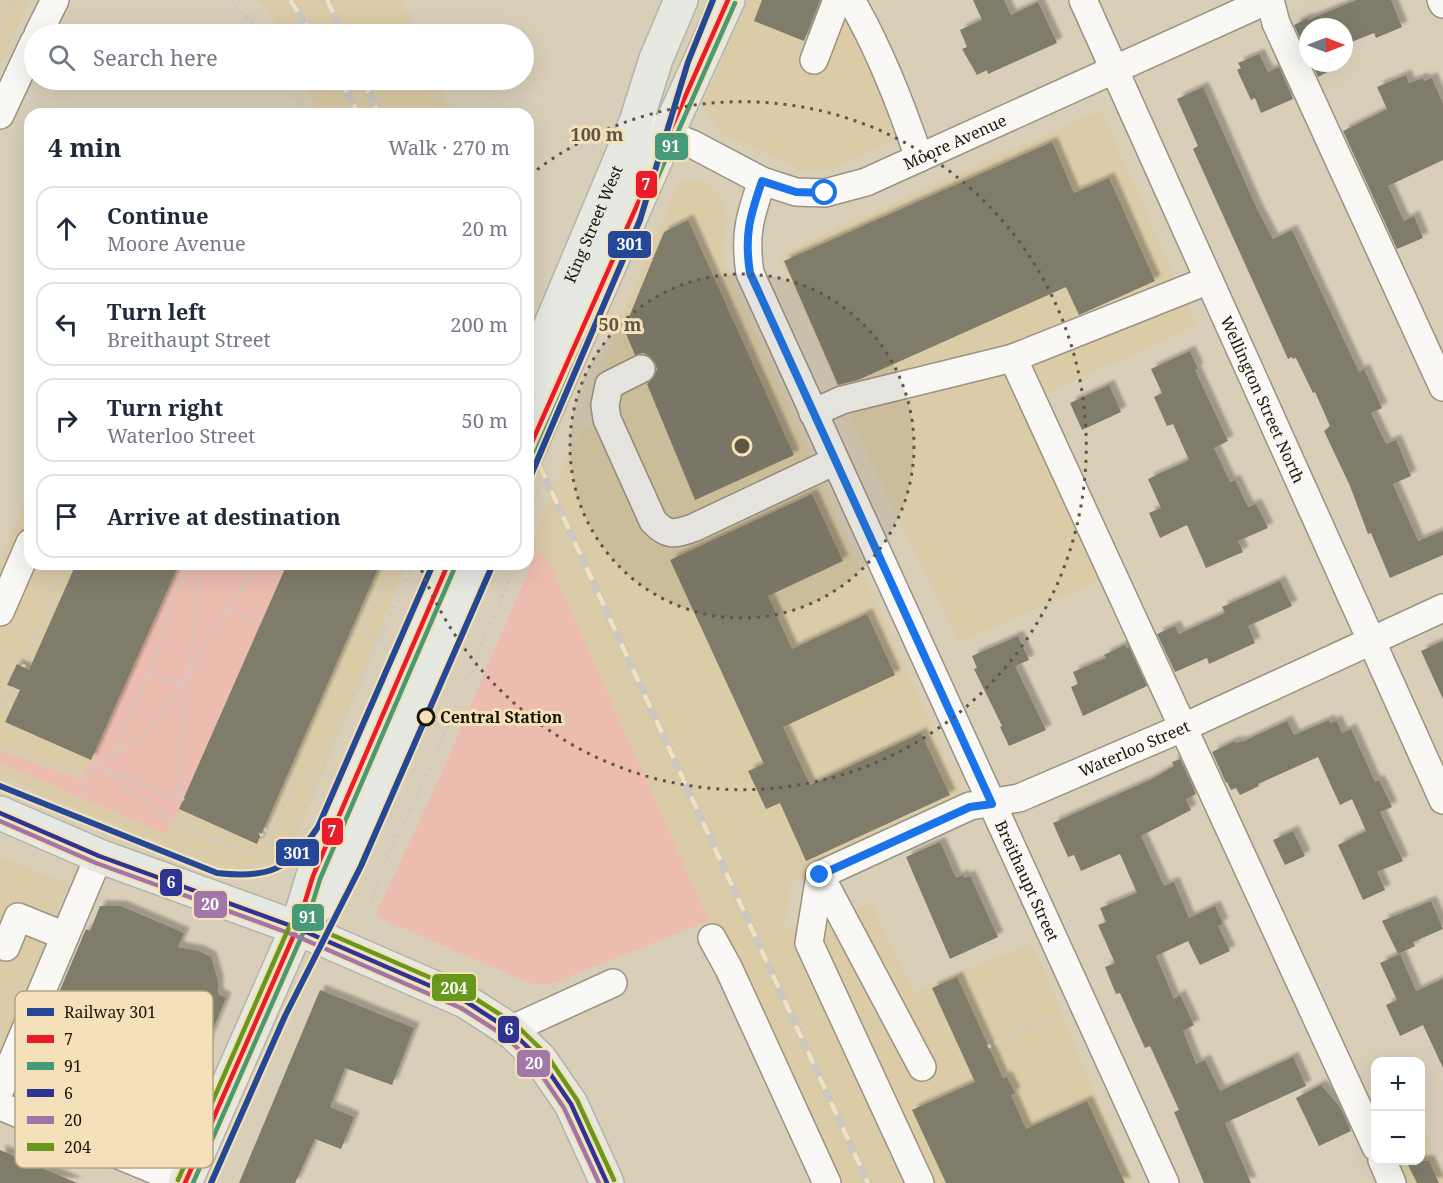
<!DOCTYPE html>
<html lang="en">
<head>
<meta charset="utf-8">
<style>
	body { margin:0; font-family:"Noto Serif",serif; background:#f2f2f3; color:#1f2937 }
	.controls { position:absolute; right:18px; bottom:18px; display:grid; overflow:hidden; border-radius:12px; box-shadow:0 6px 24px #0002 }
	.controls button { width:54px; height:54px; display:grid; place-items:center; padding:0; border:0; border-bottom:2px solid #e0e1e3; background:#fff; color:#1f2937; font:30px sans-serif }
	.compass { position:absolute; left:1299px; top:18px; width:54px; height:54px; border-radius:50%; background:#fff; box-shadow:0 6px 24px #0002; rotate:90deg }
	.stop { position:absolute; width:18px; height:18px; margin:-14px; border:4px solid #1a73e8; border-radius:50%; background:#fff }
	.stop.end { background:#1a73e8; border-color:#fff; box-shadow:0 2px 6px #0008 }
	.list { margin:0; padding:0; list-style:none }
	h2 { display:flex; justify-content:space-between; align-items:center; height:78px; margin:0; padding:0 24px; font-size:26px }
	h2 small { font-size:20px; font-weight:400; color:#747a83 }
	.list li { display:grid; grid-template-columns:39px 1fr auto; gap:18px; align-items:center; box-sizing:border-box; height:84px; margin:0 12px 12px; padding:0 12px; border:2px solid #e0e1e3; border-radius:18px }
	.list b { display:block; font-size:22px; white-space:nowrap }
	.list p { margin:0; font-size:20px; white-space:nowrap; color:#747a83 }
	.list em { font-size:20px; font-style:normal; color:#747a83 }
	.icon { flex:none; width:33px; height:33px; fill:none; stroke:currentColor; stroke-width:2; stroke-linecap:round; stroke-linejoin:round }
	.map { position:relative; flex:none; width:1443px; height:1183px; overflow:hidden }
	.search { position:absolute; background:#fff; box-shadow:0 6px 24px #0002; left:24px; top:24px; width:510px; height:66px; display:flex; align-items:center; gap:15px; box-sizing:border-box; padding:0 21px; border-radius:33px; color:#747a83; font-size:22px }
	.panel { position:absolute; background:#fff; box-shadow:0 6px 24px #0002; left:24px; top:108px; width:510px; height:462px; border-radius:18px }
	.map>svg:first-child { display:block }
	.built { fill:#dbcba7 }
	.green { fill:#ecbdaf }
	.building { fill:#7f7b6a; filter:url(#shadow) }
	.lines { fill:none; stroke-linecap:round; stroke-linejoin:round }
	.minor-casing { stroke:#9b9382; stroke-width:30 }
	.major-casing { stroke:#b7b2a7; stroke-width:36 }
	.path { stroke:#cdcac3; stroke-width:4; stroke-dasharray:3 4.5; stroke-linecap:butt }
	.minor { stroke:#f9f8f4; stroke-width:27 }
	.major { stroke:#e6e8e2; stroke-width:33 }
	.rail-casing { stroke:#cbc7c1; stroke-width:7 }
	.rail { stroke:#f4e1b9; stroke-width:4.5; stroke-dasharray:14; stroke-linecap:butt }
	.bus-1-casing { stroke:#f4e1b9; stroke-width:9 }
	.bus-2-casing { stroke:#f4e1b9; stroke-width:9 }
	.bus-3-casing { stroke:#f4e1b9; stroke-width:9 }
	.bus-4-casing { stroke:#f4e1b9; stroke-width:9 }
	.bus-5-casing { stroke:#f4e1b9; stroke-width:9 }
	.bus-1 { stroke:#ec1b29; stroke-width:4.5 }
	.bus-2 { stroke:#479977; stroke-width:4.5 }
	.bus-3 { stroke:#2e3491; stroke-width:4.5 }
	.bus-4 { stroke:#a077a6; stroke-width:4.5 }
	.bus-5 { stroke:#67971c; stroke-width:4.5 }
	.rail-1-casing { stroke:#f4e1b9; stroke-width:10 }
	.rail-1 { stroke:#244895; stroke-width:6 }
	.route { stroke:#1a73e8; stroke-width:8 }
	.ring { fill:none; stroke:#5e5645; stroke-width:3; stroke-dasharray:3 6 }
	.stop-dot { fill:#f4e1b9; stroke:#1b1506; stroke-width:3 }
	.labels { text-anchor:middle; stroke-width:6; stroke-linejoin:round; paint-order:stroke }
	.street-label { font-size:16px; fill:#1b1506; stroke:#f4e1b9 }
	.stop-label { font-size:16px; font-weight:bold; fill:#1b1506; stroke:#f4e1b9; text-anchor:start }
	.key { fill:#f4e1b9; stroke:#b3a483; stroke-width:1.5 }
	.key-label { font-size:16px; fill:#1b1506 }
	.centre { fill:#5e5645; stroke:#f4e1b9; stroke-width:3 }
	.ring-label { font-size:18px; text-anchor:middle; font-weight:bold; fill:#5e5645; stroke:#f4e1b9; stroke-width:6; stroke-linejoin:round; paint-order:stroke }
	.line-badge { stroke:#f4e1b9; stroke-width:2 }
	.badge-label { font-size:16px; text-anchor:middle; font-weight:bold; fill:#fff }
</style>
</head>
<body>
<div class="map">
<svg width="1443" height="1183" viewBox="0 0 1443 1183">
	<defs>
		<filter id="shadow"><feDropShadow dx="5.5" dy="-5.5" stdDeviation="1.5" flood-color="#0004"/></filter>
	</defs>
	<rect width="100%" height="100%" fill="#d9cfb9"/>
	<path class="built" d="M0 0H30L0 66Z
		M257 0H402L417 34H282L268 11Z
		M748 0H843L901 137 830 170 821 172 802 170 719 132 703 103Z
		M303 80H437L452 114H319Z
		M1101 110 1196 326 1042 395 1118 572 959 643 866 451 778 255Z
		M685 180 703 181 724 200 727 222 722 246 723 261 957 782 961 798 954 807 792 881 783 930 872 904 914 992 1032 943 1133 1183H833L709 921 549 561 531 546 561 470 581 430 594 425 586 401 678 184Z
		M30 491V564H407L293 848 271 862 249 868H223L54 800 0 773V561Z
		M0 857 69 884 0 1056Z
		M1424 1129 1443 1174V1183H1386L1376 1161 1420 1160 1421 1130Z"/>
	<path class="green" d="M531 546 549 561 709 921 554 983 541 985 530 983 377 917V912L441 774 531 565Z
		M170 564H287L179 809 165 834 0 763V751L81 779 91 760 177 568Z"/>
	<path class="building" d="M762 0H820L804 41 754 21Z
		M973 0H1004L1011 15 1038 2 1057 43 988 74 987 70 977 75 962 49 967 47 960 30 982 20Z
		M1356 0H1391L1402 27 1376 38 1374 33 1344 45V27H1308V55L1294 25 1308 18V20Z
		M1259 54 1268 72 1279 67 1293 99 1261 113 1255 98 1251 100 1237 70 1241 68 1238 63Z
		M1312 63H1344L1318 77Z
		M1406 75 1409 83 1423 78 1424 81 1432 78 1443 104V160L1388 186 1404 221 1414 216 1423 238 1397 249 1343 131 1387 109 1377 87Z
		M1203 87 1257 209 1273 239 1292 230 1359 372 1364 369 1382 408 1371 413 1386 444 1396 440 1411 476 1393 484 1418 541 1443 531V555L1390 578 1371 533 1368 534 1350 486 1324 431 1330 426 1315 392 1313 393 1296 358 1293 359 1292 357 1288 359 1193 149 1198 146 1177 99Z
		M1052 142 1074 193 1109 178 1155 281 1079 315 1066 287 858 380 838 385 784 261Z
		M688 220 794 455 695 500 647 384 654 377 657 369 655 363 649 356 643 353 635 355 624 329 664 232Z
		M1190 351 1198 369 1195 370 1228 441 1214 448 1230 482 1235 480 1248 507 1256 504 1268 528 1238 541 1243 552 1206 568 1187 525 1160 538 1149 513 1161 508 1148 479 1189 460 1173 424 1167 426 1154 397 1162 393 1151 369Z
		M1109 385 1121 412 1082 430 1070 403Z
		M812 494 843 561 768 596 792 649 867 614 895 675 783 727 810 785 921 733 950 795 806 861 780 803 766 809 748 771 764 764 670 560Z
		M76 564H179L91 760 5 722 20 690 7 685 17 664 29 670Z
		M287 564H380L257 844 179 809Z
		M1280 581 1292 606 1248 626 1255 643 1209 664 1207 658 1175 672 1157 634 1175 626 1179 634 1225 613 1222 607Z
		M1018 636 1029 660 1015 666 1046 730 1009 746 1000 727 1002 726 974 669 977 668 972 656Z
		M1443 641V699L1421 651Z
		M1125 645 1127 648 1129 647 1147 686 1083 716 1071 687 1078 684 1073 672 1106 658 1104 655Z
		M1329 720 1330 723 1337 721 1342 733 1351 729 1375 782 1379 780 1392 807 1380 812 1403 861 1377 872 1385 890 1363 900 1338 845 1366 831 1352 799 1340 805 1318 757 1258 784 1259 786 1240 795 1236 788 1231 790 1227 782 1226 783 1212 752 1235 741 1236 743 1242 741V742L1287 721 1294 735Z
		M1180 759 1196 794 1186 799 1191 810 1141 836 1164 886 1174 882 1189 918 1215 906 1223 924 1218 926 1230 951 1200 965 1188 941 1156 956 1174 999 1180 995 1194 1025 1183 1031 1196 1064 1205 1060 1220 1091 1293 1057 1306 1086 1225 1123 1251 1183H1204L1174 1112 1179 1110 1150 1046 1145 1048 1120 993 1116 994 1105 967 1115 963 1098 925 1106 922 1100 908 1137 893 1120 854 1081 871 1074 855 1068 857 1053 823 1150 780 1174 766 1172 762Z
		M1293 831 1305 856 1285 865 1273 840Z
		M940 842 956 878 963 875 964 878 970 876 998 937 950 959 906 857Z
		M1431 901 1443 929 1413 942 1415 946 1398 954 1382 921Z
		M100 906H121L184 933 178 947 199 951 211 957 218 981V994L226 998 175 1118 32 1056 86 929 90 931Z
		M1400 954 1416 991 1443 979V1068L1423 1025 1400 1036 1386 1005 1397 1000 1380 963Z
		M957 977 1003 1078 1007 1077 1015 1093 1011 1095 1026 1129 1087 1101 1125 1183H946L912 1110 975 1082 932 988Z
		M320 990 414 1028 392 1085 345 1068 330 1107 354 1117 341 1149 315 1139 295 1183H239Z
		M1321 1085 1340 1107 1351 1131 1319 1146 1296 1098Z
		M0 1150 77 1183H0Z
		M1406 1161H1429L1439 1183H1417Z"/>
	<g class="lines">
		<defs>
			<g id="minor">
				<path d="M851 0C880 50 901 104 919 158"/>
				<path id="s1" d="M1083 0 1443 800"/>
				<path d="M1270 0 1276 23 1443 387"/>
				<path d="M1441 0 1443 4"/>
				<path d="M38 34 55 0"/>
				<path d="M814 60 837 0"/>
				<path d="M0 115 34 42"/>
				<path id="s2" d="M649 127 692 144 762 181 796 192 825 193 866 182 1268 0"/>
				<path id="s3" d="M762 181C750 216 744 235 750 273L1165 1183"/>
				<path d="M1013 358 1376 1147"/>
				<path d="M641 369 609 385 605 405 607 419 653 521C668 537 674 534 693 528L835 461"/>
				<path d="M813 413 842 400 1013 358 1209 280"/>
				<path d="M0 612 30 543"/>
				<path id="s4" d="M820 875 970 806 1019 798 1182 728 1443 608"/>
				<path d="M820 875 809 943 920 1183"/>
				<path d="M820 875 922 1067"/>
				<path d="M712 938 729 969 827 1183"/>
				<path d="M6 947 18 917 65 936"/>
				<path d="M510 1030 613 983"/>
				<path d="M0 1090 99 856"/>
				<path d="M0 1106 162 1173"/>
				<path d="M1382 1160 1392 1183"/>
			</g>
			<g id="major">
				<path id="s5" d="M528 379 636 122 656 59 681 0"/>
				<path d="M528 451 667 134 728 0"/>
				<path d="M0 813 99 856 297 928 465 1001 510 1030 540 1059 571 1104 607 1183"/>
				<path d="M304 920 336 886 478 564"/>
				<path d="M185 1183 297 928 313 876 448 564"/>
			</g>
		</defs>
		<use href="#minor" class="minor-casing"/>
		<use href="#major" class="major-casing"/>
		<path class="path" d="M230 0 264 34
			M0 29 13 0
			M289 80 304 114
			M564 137 595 151
			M528 513 546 472
			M41 586 55 592
			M227 610 261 624
			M381 642 366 631V621L391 564
			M23 667 67 564
			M148 674 181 686
			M0 704 4 706 13 687
			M0 749 89 778
			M114 753 158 650 187 564
			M95 764 172 822 267 860
			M102 767 183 801
			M78 800 95 764 132 744 157 719 181 686 238 593 260 564
			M183 801 178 791 184 708 197 611 198 564
			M278 819 261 834 285 858
			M181 826 187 813
			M296 828 413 564
			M269 842 296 773 322 771
			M366 922 381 870 423 783 511 575 512 564
			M988 1047 1061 1013"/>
		<use href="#minor" class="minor"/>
		<use href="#major" class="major"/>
		<defs>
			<path id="rail" d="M290 0 312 34
				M327 0 343 34
				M340 80 359 114
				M363 80 379 114
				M528 440 868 1183"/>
		</defs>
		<use href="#rail" class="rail-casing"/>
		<use href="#rail" class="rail"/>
		<defs>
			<path id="bus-1" d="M528 451 728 0
				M185 1183 297 928 313 876 448 564"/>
			<path id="bus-2" d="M535 454 735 3
				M193 1183 304 931 320 879 455 567"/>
			<path id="bus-3" d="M0 813 99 856 297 928 465 1001 510 1030 540 1059 571 1104 607 1183"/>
			<path id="bus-4" d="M0 821 96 863 294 935 461 1008 505 1036 534 1064 564 1108 599 1183"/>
			<path id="bus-5" d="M300 921 468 994 515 1024 546 1054 577 1100 614 1180
				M178 1180 290 925"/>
		</defs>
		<use href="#bus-1" class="bus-1-casing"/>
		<use href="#bus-2" class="bus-2-casing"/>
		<use href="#bus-3" class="bus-3-casing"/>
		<use href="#bus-4" class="bus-4-casing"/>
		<use href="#bus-5" class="bus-5-casing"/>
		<use href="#bus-1" class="bus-1"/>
		<use href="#bus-2" class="bus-2"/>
		<use href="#bus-3" class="bus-3"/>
		<use href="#bus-4" class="bus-4"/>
		<use href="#bus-5" class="bus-5"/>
		<defs>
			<path id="rail-1" d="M528 482 640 220 688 62 713 0
				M0 786 217 873C268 879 289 870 318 827L433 564
				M211 1183 285 1016 361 866 493 564"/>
		</defs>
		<use href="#rail-1" class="rail-1-casing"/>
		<use href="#rail-1" class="rail-1"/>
	</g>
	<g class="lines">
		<path class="route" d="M820 875 970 807 992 804 750 273C744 235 750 216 762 181L796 192 825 193"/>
	</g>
	<circle cx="742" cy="446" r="172" fill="#5e5645" fill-opacity=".12"/>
	<g class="ring">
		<circle cx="742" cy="446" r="172"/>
		<path d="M530 175A344 344 0 1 1 420 566"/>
	</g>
	<circle class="stop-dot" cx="426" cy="717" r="8"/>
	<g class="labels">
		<g class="street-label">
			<text dy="6" stroke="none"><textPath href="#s2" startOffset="330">Moore Avenue</textPath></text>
			<text dy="6" stroke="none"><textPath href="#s5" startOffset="168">King Street West</textPath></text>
			<text dy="6" stroke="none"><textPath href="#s1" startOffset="438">Wellington Street North</textPath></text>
			<text dy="6" stroke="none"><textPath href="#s4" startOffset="340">Waterloo Street</textPath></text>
			<text dy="6" stroke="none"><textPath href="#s3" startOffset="762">Breithaupt Street</textPath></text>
		</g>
		<g class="stop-label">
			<text x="440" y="723">Central Station</text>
		</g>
	</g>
	<rect x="15" y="991" width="198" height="177" rx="9" class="key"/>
	<rect x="27" y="1008" width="27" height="8" fill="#244895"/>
	<rect x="27" y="1035" width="27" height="8" fill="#ec1b29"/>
	<rect x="27" y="1062" width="27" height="8" fill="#479977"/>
	<rect x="27" y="1089" width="27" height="8" fill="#2e3491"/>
	<rect x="27" y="1116" width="27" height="8" fill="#a077a6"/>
	<rect x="27" y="1143" width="27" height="8" fill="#67971c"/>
	<g class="key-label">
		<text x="64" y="1018">Railway 301</text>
		<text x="64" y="1045">7</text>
		<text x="64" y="1072">91</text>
		<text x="64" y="1099">6</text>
		<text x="64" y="1126">20</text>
		<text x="64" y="1153">204</text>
	</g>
	<circle cx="742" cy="446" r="9" class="centre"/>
	<g class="ring-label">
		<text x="597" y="141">100 m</text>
		<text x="620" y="331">50 m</text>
	</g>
	<g class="line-badge">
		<rect x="654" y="132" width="35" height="29" rx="6" fill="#479977"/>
		<rect x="635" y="170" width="23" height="29" rx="6" fill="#ec1b29"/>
		<rect x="607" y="230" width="45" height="29" rx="6" fill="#244895"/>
		<rect x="321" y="817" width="23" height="29" rx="6" fill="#ec1b29"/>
		<rect x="275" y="838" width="45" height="29" rx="6" fill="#244895"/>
		<rect x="159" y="868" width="24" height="29" rx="6" fill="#2e3491"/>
		<rect x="193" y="890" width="35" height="29" rx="6" fill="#a077a6"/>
		<rect x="291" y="903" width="34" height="29" rx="6" fill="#479977"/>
		<rect x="431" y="973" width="46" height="29" rx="6" fill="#67971c"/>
		<rect x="497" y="1015" width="23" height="29" rx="6" fill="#2e3491"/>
		<rect x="516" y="1049" width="35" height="29" rx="6" fill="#a077a6"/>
	</g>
	<g class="badge-label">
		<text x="671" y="152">91</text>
		<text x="646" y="190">7</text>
		<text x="630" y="250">301</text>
		<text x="332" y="837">7</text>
		<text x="297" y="859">301</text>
		<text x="171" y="888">6</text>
		<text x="210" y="910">20</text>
		<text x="308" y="923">91</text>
		<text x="454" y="994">204</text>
		<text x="509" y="1035">6</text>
		<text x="534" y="1069">20</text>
	</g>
</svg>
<div class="controls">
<button>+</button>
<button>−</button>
</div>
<svg class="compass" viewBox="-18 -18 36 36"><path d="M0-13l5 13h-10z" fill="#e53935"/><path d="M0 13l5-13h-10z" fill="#747a83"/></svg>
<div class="stop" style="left:825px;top:193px"></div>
<div class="stop end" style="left:820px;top:875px"></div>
<div class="search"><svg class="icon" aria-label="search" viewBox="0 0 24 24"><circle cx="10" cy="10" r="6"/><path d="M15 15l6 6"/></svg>Search here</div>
<section class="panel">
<h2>4 min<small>Walk · 270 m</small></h2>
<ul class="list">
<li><svg class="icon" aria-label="ahead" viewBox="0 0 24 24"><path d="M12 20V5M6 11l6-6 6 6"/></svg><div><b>Continue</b><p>Moore Avenue</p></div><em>20 m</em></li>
<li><svg class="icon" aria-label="left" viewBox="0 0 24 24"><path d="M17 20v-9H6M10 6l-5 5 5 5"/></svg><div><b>Turn left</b><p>Breithaupt Street</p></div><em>200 m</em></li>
<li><svg class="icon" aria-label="right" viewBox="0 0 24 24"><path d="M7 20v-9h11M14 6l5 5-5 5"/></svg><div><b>Turn right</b><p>Waterloo Street</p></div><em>50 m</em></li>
<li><svg class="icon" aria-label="arrive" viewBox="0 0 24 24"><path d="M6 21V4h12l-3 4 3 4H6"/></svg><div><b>Arrive at destination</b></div></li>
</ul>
</section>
</div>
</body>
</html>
